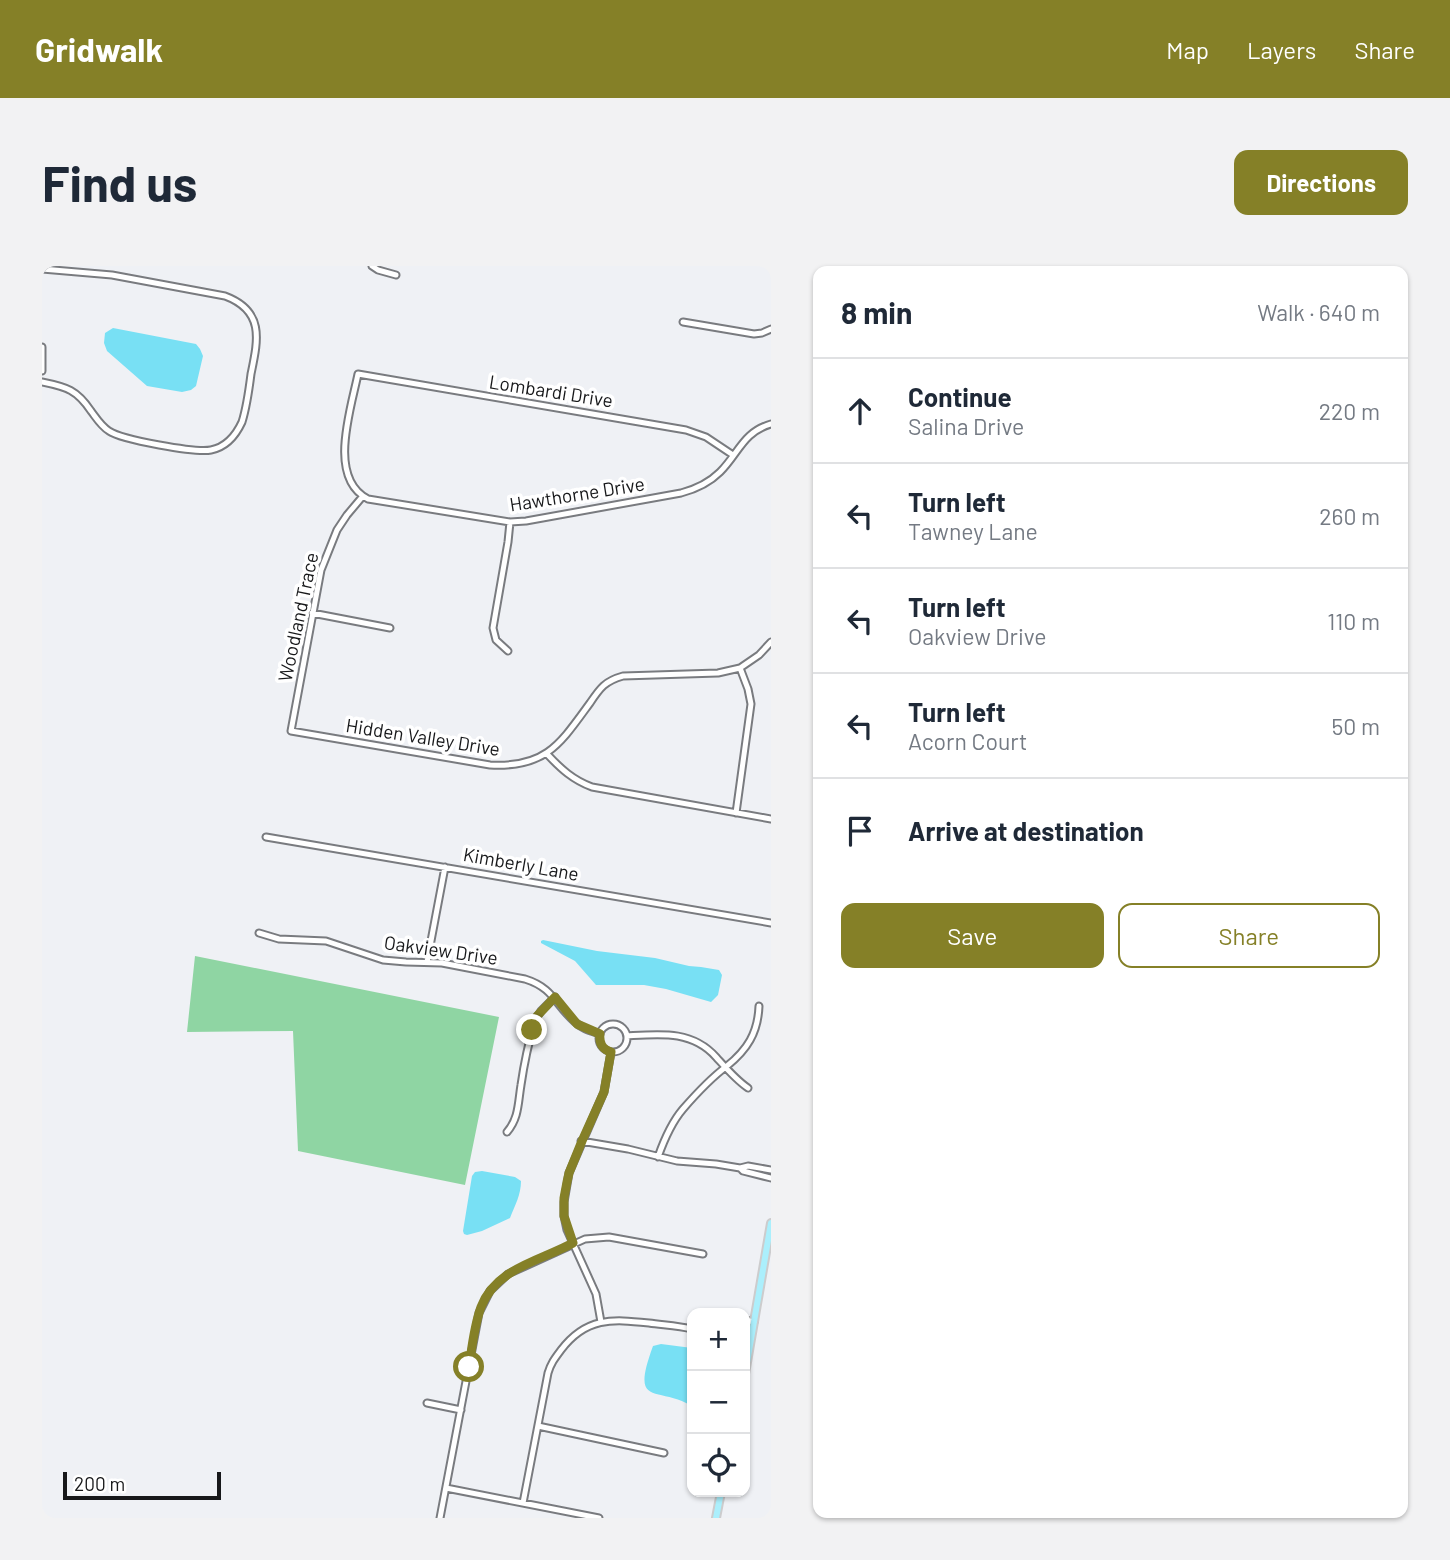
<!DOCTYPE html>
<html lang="en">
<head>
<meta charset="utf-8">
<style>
	body { margin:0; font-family:Barlow,sans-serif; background:#f2f2f3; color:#1f2937 }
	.controls { position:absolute; right:21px; bottom:21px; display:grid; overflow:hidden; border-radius:14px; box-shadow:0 2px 5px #0004 }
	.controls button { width:63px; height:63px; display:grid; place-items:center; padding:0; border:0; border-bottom:2px solid #e0e1e3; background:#fff; color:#1f2937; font:35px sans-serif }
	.scale { position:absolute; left:21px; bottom:18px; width:158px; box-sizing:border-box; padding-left:7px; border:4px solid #17181a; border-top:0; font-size:19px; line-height:24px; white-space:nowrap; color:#17181a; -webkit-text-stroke:5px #fff; paint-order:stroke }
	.stop { position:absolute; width:21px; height:21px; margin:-16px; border:5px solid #858027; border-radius:50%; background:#fff }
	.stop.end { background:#858027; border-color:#fff; box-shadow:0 2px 7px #0008 }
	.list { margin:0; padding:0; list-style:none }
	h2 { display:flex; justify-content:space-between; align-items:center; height:91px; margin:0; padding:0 28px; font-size:30px }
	h2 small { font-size:23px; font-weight:400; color:#747a83 }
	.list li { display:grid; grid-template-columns:46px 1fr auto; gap:21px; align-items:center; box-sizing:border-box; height:105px; padding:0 28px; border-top:2px solid #e0e1e3 }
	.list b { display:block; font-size:26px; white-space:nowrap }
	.list p { margin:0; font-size:23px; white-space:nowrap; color:#747a83 }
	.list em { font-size:23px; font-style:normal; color:#747a83 }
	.actions { display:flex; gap:14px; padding:21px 28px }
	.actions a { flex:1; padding:16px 0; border:2px solid #858027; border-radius:14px; text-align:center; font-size:24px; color:#858027 }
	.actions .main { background:#858027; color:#fff }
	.icon { flex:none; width:38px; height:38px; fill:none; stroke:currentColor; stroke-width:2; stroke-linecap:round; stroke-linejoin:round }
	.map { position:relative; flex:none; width:729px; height:1252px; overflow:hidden; border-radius:14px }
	header { display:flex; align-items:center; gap:42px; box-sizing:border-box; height:98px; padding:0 35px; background:#858027; color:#fff }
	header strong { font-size:33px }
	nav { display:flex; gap:38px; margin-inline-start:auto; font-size:24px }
	.intro { display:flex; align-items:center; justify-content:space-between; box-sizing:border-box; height:168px; padding:0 42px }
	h1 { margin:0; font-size:49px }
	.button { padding:18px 32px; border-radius:14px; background:#858027; color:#fff; font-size:24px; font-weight:700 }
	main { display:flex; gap:42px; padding:0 42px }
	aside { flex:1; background:#fff; border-radius:14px; box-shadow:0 2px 5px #0004 }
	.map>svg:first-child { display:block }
	.forest { fill:#8fd5a3 }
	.water { fill:#78e0f4 }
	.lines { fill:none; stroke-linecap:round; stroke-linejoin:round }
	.minor-casing { stroke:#797b7f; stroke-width:9 }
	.major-casing { stroke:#cccccd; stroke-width:10 }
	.minor { stroke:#fff; stroke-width:5 }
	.major { stroke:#abeffc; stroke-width:6 }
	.route { stroke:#858027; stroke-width:9 }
	.labels { text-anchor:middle; stroke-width:7; stroke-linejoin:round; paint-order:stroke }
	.street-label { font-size:19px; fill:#17181a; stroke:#fff }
</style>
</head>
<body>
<header>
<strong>Gridwalk</strong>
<nav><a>Map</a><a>Layers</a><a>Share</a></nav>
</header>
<div class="intro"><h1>Find us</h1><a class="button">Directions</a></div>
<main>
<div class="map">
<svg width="729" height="1252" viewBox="0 0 729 1252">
	<rect width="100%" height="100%" fill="#eff1f5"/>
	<path class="forest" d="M153 690 457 751 423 919 256 885 251 765 145 766Z"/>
	<path class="water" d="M71 62 154 78 158 83 161 90 154 120 149 124 140 126 105 120 65 85 62 77 63 67Z
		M501 674 555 685 613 692 647 700 659 701 677 704 680 709 676 729 669 736 624 723 602 719H554L533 695 499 677V675Z
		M440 905 473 911 479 915C479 929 473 939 468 952L440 965 425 969 422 968 421 965 430 910 433 906Z
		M619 1078 650 1082V1140C615 1119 588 1143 611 1080Z"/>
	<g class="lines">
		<defs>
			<path id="minor" d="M330 0 336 4 354 9
				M0 3 70 9 183 30C223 45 216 74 209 108 207 124 205 140 200 156 194 169 184 181 169 184 154 187 80 174 67 165 59 160 55 153 49 145 35 124 25 121 0 116
				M641 56 712 68 720 67 729 63
				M0 81V105
				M691 189 664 171 644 164 316 108C309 143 285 212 326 233L468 256 484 255 639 227C654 223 667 217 678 206 697 187 701 166 729 158
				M321 230 305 249 295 264 279 304 249 465 448 499C504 502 518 478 548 437 558 422 563 415 581 410L676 407 698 402 717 389 729 376
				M270 347 348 362
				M466 385 454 374 451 362 466 276 468 256
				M505 488C519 503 531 514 550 521L729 553
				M694 547 709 438 706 423 698 402
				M224 571 729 657
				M217 667 237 673 284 675 341 694 364 696 400 697 483 713C512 722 513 739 533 756 540 763 549 765 558 768
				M385 696 403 601
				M557 772a14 14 0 1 1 28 0a14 14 0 1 1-28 0Z
				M585 770C618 768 650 764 674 791 684 802 694 814 706 822
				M465 866C477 852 476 837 479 819 482 798 487 775 493 754L499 745 513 731
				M539 875 586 883 635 895 674 898 698 902 701 905 729 912
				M616 891C622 874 629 857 641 843 654 828 669 812 685 800 705 784 716 767 717 740
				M698 902 706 900 729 904
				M703 1054 712 1056
				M559 1056 554 1028 525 964 522 950V936L527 907 562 826 569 786
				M385 1137 419 1144
				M496 1160 622 1187
				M404 1222 557 1252
				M481 1237 506 1107C509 1097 513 1092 519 1084 544 1051 570 1053 607 1057 621 1059 636 1060 650 1063
				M398 1252 437 1047 448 1025 466 1008 543 973 567 971 661 988"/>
			<path id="major" d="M703 1108 729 957
				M674 1252 679 1226"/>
		</defs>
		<use href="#minor" class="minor-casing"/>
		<use href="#major" class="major-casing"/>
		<use href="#minor" class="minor"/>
		<use href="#major" class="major"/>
	</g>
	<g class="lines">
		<path class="route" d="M427 1101C430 1081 432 1060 439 1041 454 1002 498 995 531 977L522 950V932L525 916 527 907 540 875 562 826 569 786C560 783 557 777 558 768L535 758 513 731 495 750 490 764"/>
	</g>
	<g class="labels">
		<g class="street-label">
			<text transform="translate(509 125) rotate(9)" y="7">Lombardi Drive</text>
			<text transform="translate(535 228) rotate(-9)" y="7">Hawthorne Drive</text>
			<text transform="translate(256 351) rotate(-78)" y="7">Woodland Trace</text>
			<text transform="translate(381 471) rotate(9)" y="7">Hidden Valley Drive</text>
			<text transform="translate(479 598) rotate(10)" y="7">Kimberly Lane</text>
			<text transform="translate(399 684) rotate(8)" y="7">Oakview Drive</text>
		</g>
	</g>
</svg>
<div class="controls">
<button>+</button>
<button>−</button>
<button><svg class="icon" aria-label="locate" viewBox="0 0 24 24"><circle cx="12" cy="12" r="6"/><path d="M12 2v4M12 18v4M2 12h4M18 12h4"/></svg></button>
</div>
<div class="scale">200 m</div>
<div class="stop" style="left:427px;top:1101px"></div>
<div class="stop end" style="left:490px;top:764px"></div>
</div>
<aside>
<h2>8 min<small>Walk · 640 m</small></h2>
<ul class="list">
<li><svg class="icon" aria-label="ahead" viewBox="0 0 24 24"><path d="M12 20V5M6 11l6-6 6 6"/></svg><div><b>Continue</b><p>Salina Drive</p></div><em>220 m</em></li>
<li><svg class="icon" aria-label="left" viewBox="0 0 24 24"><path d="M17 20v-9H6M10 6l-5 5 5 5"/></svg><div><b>Turn left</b><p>Tawney Lane</p></div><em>260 m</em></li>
<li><svg class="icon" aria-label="left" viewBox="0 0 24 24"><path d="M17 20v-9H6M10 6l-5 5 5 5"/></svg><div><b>Turn left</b><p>Oakview Drive</p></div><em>110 m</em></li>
<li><svg class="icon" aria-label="left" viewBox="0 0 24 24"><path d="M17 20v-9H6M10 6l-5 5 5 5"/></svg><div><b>Turn left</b><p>Acorn Court</p></div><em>50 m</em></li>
<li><svg class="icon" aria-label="arrive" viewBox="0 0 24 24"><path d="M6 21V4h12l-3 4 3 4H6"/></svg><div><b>Arrive at destination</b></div></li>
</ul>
<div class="actions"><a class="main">Save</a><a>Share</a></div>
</aside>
</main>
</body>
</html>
